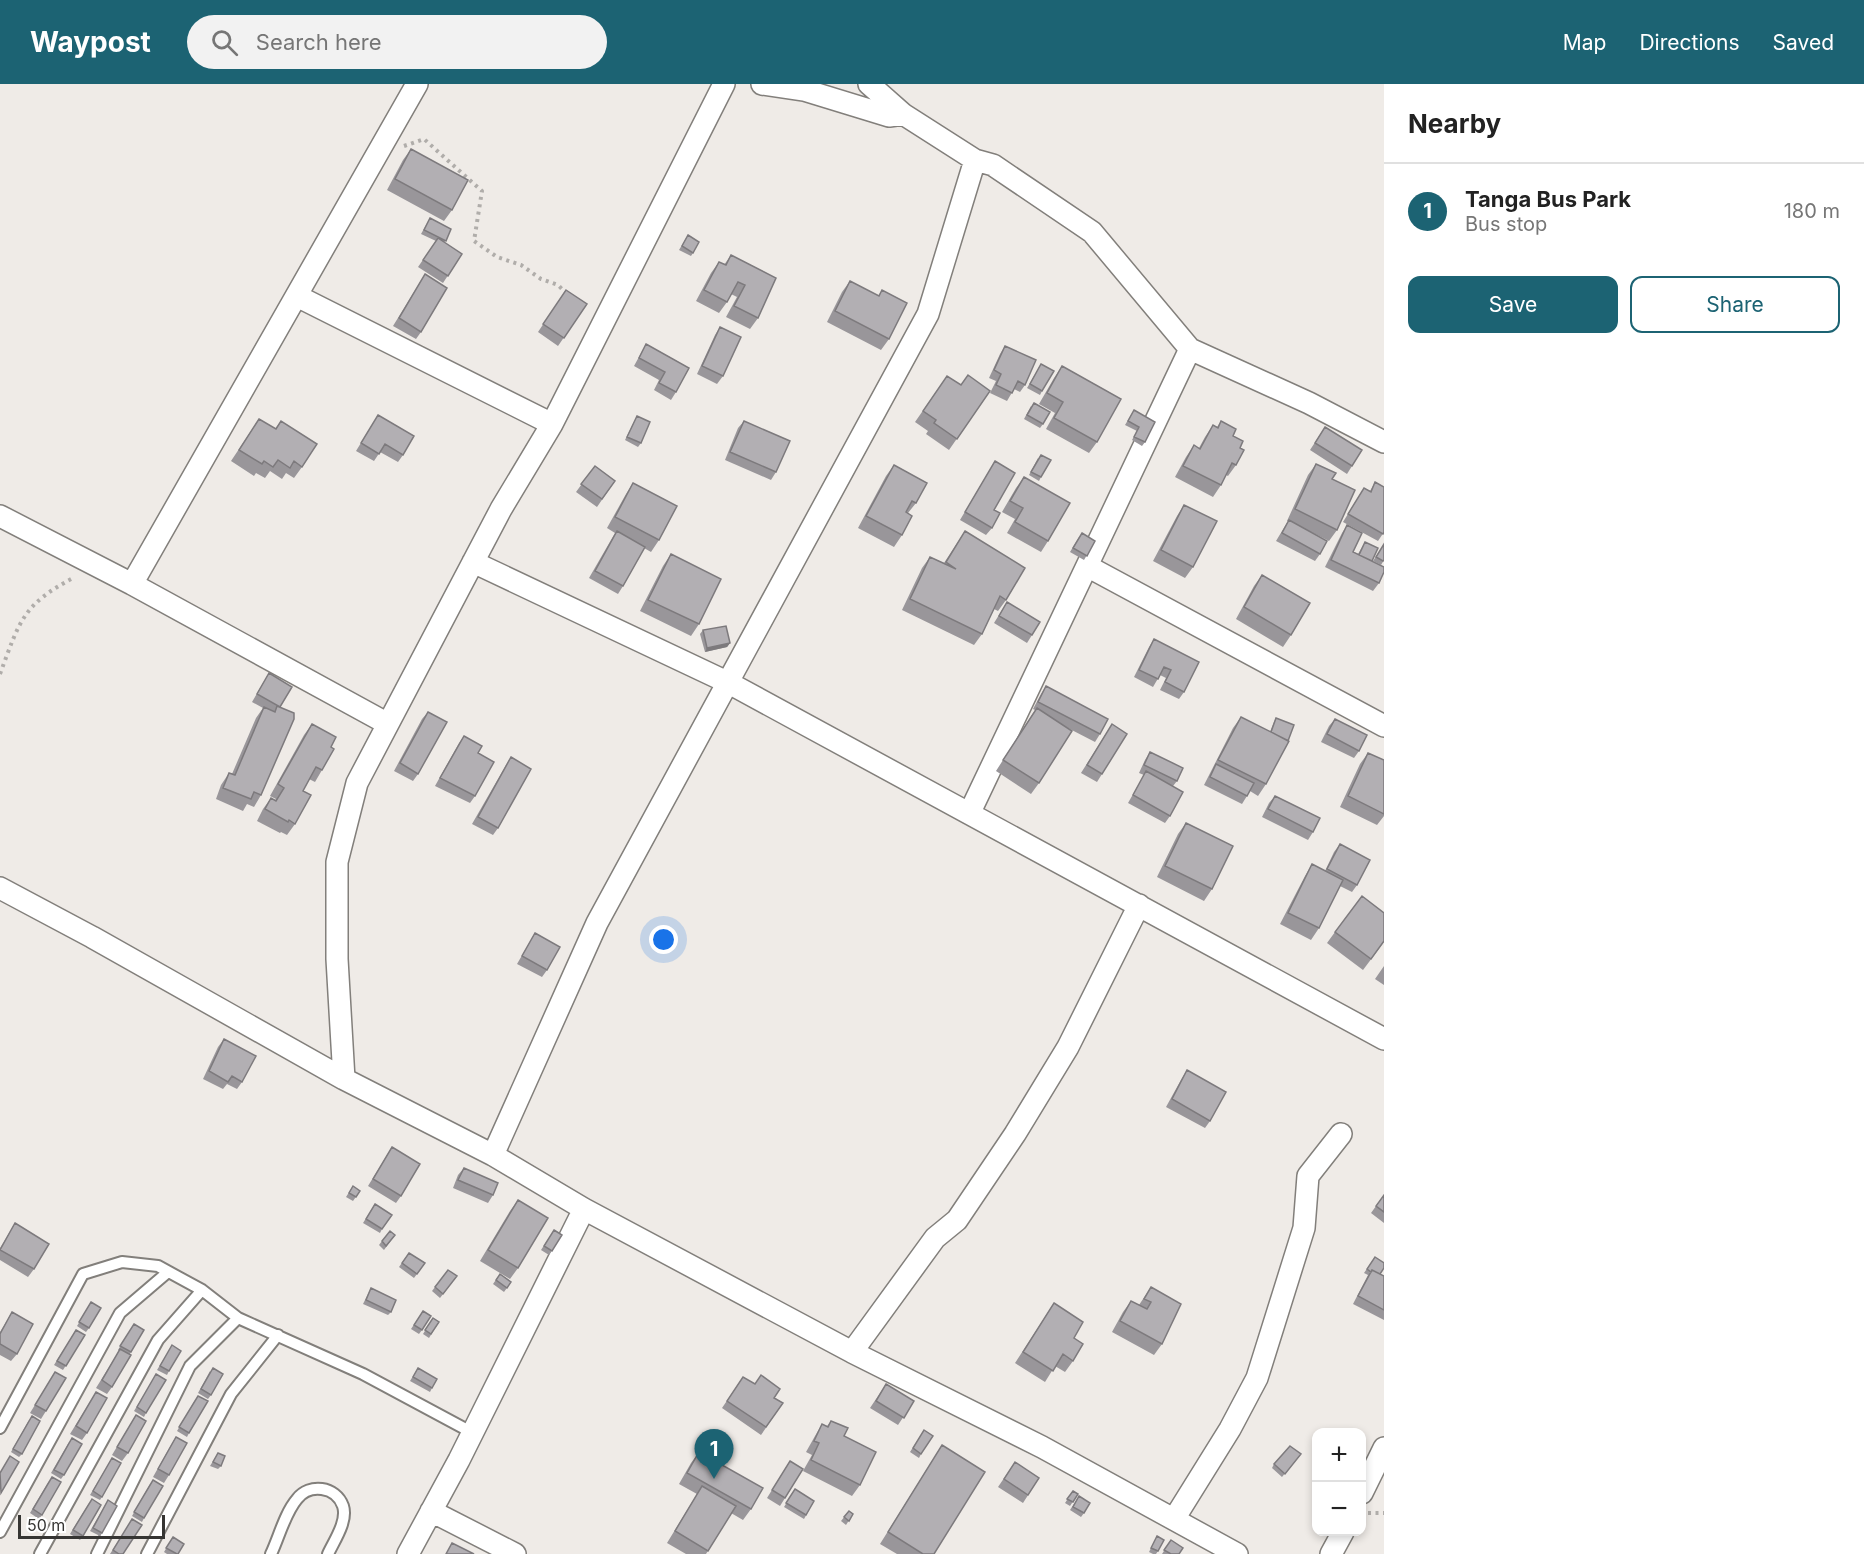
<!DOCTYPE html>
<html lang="en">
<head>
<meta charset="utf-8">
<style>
	body { margin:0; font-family:Inter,sans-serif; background:#f2f2f2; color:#222 }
	.controls { position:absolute; right:18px; bottom:18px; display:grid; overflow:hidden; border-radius:12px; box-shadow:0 3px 9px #0003 }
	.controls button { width:54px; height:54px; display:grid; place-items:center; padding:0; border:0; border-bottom:2px solid #e0e0e0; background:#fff; color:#222; font:30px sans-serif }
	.scale { position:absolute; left:18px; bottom:15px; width:147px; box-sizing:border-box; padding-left:6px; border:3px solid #363533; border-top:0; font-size:16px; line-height:21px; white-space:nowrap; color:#363533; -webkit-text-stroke:4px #fff; paint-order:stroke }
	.you { position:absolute; left:664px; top:856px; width:21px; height:21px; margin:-15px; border:4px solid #fff; border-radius:50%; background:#1a73e8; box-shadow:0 0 0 9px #1a73e833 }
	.badge { display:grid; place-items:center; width:39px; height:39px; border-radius:50%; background:#1c6373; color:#fff; font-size:20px; font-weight:700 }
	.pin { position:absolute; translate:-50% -50px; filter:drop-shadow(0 2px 3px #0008) }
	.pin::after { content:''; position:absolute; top:32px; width:21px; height:18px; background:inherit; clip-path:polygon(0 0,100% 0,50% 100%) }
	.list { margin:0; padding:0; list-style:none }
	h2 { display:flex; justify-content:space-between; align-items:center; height:78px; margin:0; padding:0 24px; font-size:26px }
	h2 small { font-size:20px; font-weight:400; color:#767676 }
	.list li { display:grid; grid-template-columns:39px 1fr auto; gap:18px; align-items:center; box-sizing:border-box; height:96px; padding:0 24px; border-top:2px solid #e0e0e0 }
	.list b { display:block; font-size:22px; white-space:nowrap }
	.list p { margin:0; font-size:20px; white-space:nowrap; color:#767676 }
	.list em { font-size:20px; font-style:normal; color:#767676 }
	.actions { display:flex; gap:12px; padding:18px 24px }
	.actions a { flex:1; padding:14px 0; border:2px solid #1c6373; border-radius:12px; text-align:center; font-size:21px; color:#1c6373 }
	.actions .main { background:#1c6373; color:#fff }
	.icon { flex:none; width:33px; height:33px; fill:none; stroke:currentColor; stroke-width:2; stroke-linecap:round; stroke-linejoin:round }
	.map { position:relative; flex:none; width:1384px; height:1470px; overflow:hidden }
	header { display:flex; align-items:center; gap:36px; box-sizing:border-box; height:84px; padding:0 30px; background:#1c6373; color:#fff }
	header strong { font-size:28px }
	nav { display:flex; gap:33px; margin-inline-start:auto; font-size:21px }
	.search { width:420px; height:54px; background:#f2f2f2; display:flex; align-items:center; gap:15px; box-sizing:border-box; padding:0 21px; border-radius:33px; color:#767676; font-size:22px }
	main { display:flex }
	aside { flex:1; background:#fff }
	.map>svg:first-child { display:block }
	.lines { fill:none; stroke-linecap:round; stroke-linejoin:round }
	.service-casing { stroke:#827f7b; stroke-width:14 }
	.minor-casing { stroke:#827f7b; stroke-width:24 }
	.path { stroke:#b0adaa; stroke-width:4; stroke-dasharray:3 4.5; stroke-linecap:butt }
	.service { stroke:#fff; stroke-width:10 }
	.minor { stroke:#fff; stroke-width:21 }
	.wall { fill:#99969a }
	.shaded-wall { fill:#7d7a7d }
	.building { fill:#b2afb3; stroke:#7d7a7d; stroke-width:1.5 }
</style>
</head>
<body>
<header>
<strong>Waypost</strong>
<div class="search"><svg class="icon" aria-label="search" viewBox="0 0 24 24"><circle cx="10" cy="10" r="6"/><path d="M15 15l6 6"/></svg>Search here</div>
<nav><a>Map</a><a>Directions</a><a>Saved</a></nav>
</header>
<main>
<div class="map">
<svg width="1384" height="1470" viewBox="0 0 1384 1470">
	<rect width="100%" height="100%" fill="#efebe7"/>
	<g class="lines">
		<defs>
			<path id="service" d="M0 1344 83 1190 122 1178 158 1182 202 1206 238 1234 363 1290 473 1349
				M0 1448 120 1229 168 1188
				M40 1470 158 1256 202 1206
				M97 1470 190 1282 238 1234
				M147 1470 231 1310 278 1251
				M271 1470C279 1453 285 1429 297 1415 309 1399 336 1402 343 1422 348 1437 334 1457 328 1470"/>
			<path id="minor" d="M762 0 804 6 889 32 903 30
				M869 0 903 30 975 76 993 81 1092 148 1190 265 1309 319 1384 358
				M297 212 552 340
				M0 432 132 500 388 640
				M473 478 729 599 1384 955
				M1087 482 1384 642
				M132 500 417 0
				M970 728 1190 265
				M0 804 92 853 344 995 493 1071 584 1125 852 1268 1042 1363 1237 1470
				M344 995 337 875V778L357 699 501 425 552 340 724 0
				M493 1071 597 839 928 230 975 76
				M852 1268 935 1154 957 1136 1015 1050 1068 963 1139 821
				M1362 1409 1384 1364
				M431 1427 515 1470
				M1174 1435 1230 1345 1257 1294 1304 1144 1308 1092 1341 1050
				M408 1470 459 1376 584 1125
				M1331 1470 1343 1448"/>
		</defs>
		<use href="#service" class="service-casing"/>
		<use href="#minor" class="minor-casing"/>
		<path class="path" d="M404 62 424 55 482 107 474 157 497 173 521 181 541 195 558 201 568 211
			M0 590C20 536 23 520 75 493
			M1368 1429H1384"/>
		<use href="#service" class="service"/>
		<use href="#minor" class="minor"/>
	</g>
	<path class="wall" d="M411 65 452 126 444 137 387 106 403 76Z
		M430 134 451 145 444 159 462 170 443 199 418 183 436 157 421 150Z
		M688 151 693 169 691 172 679 166Z
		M731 171 776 194 758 234 750 245 726 233 737 213 731 210 727 218 719 229 696 217 711 189 719 178 724 181Z
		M425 190 421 248 416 255 393 242Z
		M850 197 878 212 882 206 889 255 881 266 827 238 842 208Z
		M566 206 587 220 558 262 538 248Z
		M720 243 723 292 717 300 697 290 715 251Z
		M646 260 689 284 676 308 671 316 654 306 659 296 634 282Z
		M1005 262 1025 301 1020 308 1014 305 1007 317 990 309 996 297 989 294 1000 270Z
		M1041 280 1042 307 1040 311 1027 304Z
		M1062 282 1097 358 1089 369 1046 345 1055 329 1039 320 1054 294Z
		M947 292 961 301 990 307 949 366 926 350 928 347 915 338Z
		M1031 322 1043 340 1040 344 1024 335Z
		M1134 326 1145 358 1142 362 1132 356 1137 347 1125 341Z
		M378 331 403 371 398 378 380 368 374 377 356 367Z
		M637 332 641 359 638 363 625 356Z
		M259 335 275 345 281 337 302 383 294 394 286 389 282 395 270 387 265 394 256 389 254 392 231 377Z
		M744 337 776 388 771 396 725 376 738 344Z
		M1221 337 1233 352 1240 364 1236 381 1228 392 1226 391 1221 401 1213 413 1175 393 1186 373 1194 361 1199 364 1205 353 1213 341 1217 343Z
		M1325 343 1352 382 1347 390 1310 366Z
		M1038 374 1041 393 1039 397 1029 391Z
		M995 377 994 426 992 444 986 451 960 436Z
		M1316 380 1332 395 1337 446 1329 457 1311 448 1320 470 1315 477 1276 457 1288 437H1287L1308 391Z
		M894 381 916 419 908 429 902 451 894 463 858 444 886 392Z
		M595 382 615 397 597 423 576 408Z
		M1024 393 1048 457 1041 468 1007 449 1015 435 1002 428 1016 404Z
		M1375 398 1384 448 1378 457 1343 438 1364 404 1370 407Z
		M633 399 659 456 651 468 644 464 623 502 618 510 589 494 615 449 607 444 626 410Z
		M1184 421 1193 483 1185 494 1153 477 1177 432Z
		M1347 441 1353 468 1358 470 1365 458 1379 499 1373 507 1325 483 1342 449Z
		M965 447 1006 516 998 527 994 525 982 550 974 561 902 526 922 484 930 473 944 479Z
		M1079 453 1095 457 1084 476 1070 468Z
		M1384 460V476L1381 481 1373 477Z
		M671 470 699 540 691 552 640 527 663 482Z
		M1262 491 1291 551 1283 563 1236 535 1254 502Z
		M1007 518 1032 551 1027 559 994 539Z
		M703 546 730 559 727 563 705 568 700 550Z
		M1154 555 1184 608 1179 615 1160 606 1166 594 1160 591 1153 603 1134 593 1149 563Z
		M269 589 280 623 261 711 254 723 247 720 243 727 216 715 221 701 229 689 232 690 256 634 263 624 252 618Z
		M1046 602 1100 650 1095 658 1064 642 1039 699 1031 710 996 687 1035 626 1033 625 1041 610Z
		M428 628 418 690 413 697 394 687 422 635Z
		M1241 633 1270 648 1274 638 1276 634 1266 700 1258 712 1250 707 1242 720 1204 701 1233 644Z
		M1335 635 1359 667 1354 674 1321 658 1329 642Z
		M312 640 331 663 322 686 315 698 309 695 303 707 295 740 287 751 281 748 280 749 257 737 263 725 271 714 275 716 276 715 270 712 304 651Z
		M1112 640 1102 690 1097 698 1081 689Z
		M464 652 478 669 475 712 470 719 435 702 459 659Z
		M1150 668 1177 697 1173 702 1170 732 1165 739 1128 719 1144 691 1139 689 1145 676Z
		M1368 669 1384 730V732L1377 741 1340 723 1360 680Z
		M511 673 498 744 493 751 472 740 506 681Z
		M1275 712 1313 748 1308 756 1262 733 1269 719Z
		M1186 739 1212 805 1204 817 1157 793 1178 750Z
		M1340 760 1357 801 1352 808 1340 802 1319 844 1311 856 1280 840 1305 792 1312 780 1325 787 1334 768Z
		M1335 848 1384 858 1363 886 1327 859Z
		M535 849 547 886 542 893 517 880Z
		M1384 882V901L1375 895Z
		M224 955 242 998 237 1005 227 1000 223 1005 203 995 218 963Z
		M1187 986 1210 1037 1205 1044 1166 1023 1182 994Z
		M392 1063 401 1112 396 1119 368 1102Z
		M464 1084 493 1111 488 1119 453 1104 458 1091Z
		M353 1102 360 1107 353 1117 346 1113Z
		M1384 1111V1139L1371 1129Z
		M518 1116V1184L510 1195 480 1177 510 1127Z
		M375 1120 382 1145 380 1149 363 1139Z
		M15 1139 34 1185 28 1193 0 1176V1164Z
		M554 1146 562 1151 549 1171 541 1166Z
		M395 1151 384 1166 379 1161 382 1157Z
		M409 1169 425 1179 414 1194 399 1183Z
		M1375 1173 1380 1190 1384 1192V1236L1353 1220 1368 1191 1364 1189Z
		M448 1186 457 1192 440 1214 432 1207Z
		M500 1190 511 1198 504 1208 493 1200Z
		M1151 1203 1162 1260 1154 1271 1112 1248 1123 1228 1131 1217 1139 1221Z
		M371 1204 391 1228 388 1231 363 1220Z
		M1054 1219 1074 1254 1073 1277 1065 1288 1055 1282 1045 1298 1015 1279Z
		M89 1222V1244L86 1248 77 1242Z
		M423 1227 422 1246 419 1250 411 1245Z
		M12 1228 17 1270 11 1277 0 1271V1248Z
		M433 1234 439 1238 429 1254 423 1250Z
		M134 1240 131 1268 112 1303 107 1310 96 1304 119 1267 118 1266Z
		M76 1246 85 1251 63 1286 54 1281Z
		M170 1265 169 1287 167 1291 157 1286Z
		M418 1284 432 1304 430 1308 410 1297Z
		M210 1287 211 1311 208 1315 198 1309Z
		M55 1288 46 1327 41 1335 30 1329Z
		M743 1293 783 1319 761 1351 722 1324Z
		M154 1294 146 1329 144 1333 134 1327Z
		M886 1300 914 1317 898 1341 870 1324Z
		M96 1308 87 1349 82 1356 70 1350Z
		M195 1316 189 1349 187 1353 177 1347Z
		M136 1331 128 1369 122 1377 112 1371Z
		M29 1336 22 1370 19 1373 11 1368Z
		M831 1337 844 1352 860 1401 852 1412 803 1387 812 1371 806 1368 815 1352 822 1340 827 1342Z
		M924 1346 921 1370 919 1374 910 1368Z
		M176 1353 169 1391 164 1399 153 1393 171 1361Z
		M69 1358 64 1391 61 1395 51 1389Z
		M942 1361 934 1470H897L880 1460Z
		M699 1368 751 1425 743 1436 731 1429 706 1470H686L667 1459 697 1410 679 1400 691 1379Z
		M218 1369 221 1382 218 1385 210 1382Z
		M1301 1370 1282 1393 1272 1384 1274 1380Z
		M112 1374 102 1413 100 1416 90 1411Z
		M790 1377 785 1414 780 1422 767 1414Z
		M1015 1378 1039 1394 1023 1419 998 1403Z
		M49 1397 42 1431 39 1435 30 1429Z
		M150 1400 144 1434 142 1438 132 1432Z
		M795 1405 814 1417 804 1435 784 1423Z
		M1073 1407 1078 1410 1070 1422 1065 1419Z
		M1079 1412 1084 1429 1081 1433 1070 1426Z
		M108 1416 102 1449 100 1452 90 1447Z
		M89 1419 83 1452 80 1456 70 1450Z
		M849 1427 853 1430 846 1441 841 1437Z
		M130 1439 123 1470H110Z
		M1157 1452 1158 1467 1156 1470H1153L1149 1468Z
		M173 1453 178 1470H167L164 1468Z
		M1171 1456 1179 1470H1162Z"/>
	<path class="shaded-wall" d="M730 559 727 563 705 568 707 564Z"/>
	<path class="building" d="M411 65 468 96 452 126 395 95Z
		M430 134 451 145 446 157 424 146Z
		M688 151 699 158 693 169 682 162Z
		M438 154 462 170 448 192 423 176Z
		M731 171 776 194 758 234 734 222 745 201 738 198 727 218 704 206 719 178 726 181Z
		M425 190 447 204 421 248 399 234Z
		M850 197 879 212 882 206 907 219 889 255 835 227Z
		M566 206 587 220 564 254 543 240Z
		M720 243 741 253 723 292 702 282Z
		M646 260 689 284 676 308 659 299 665 288 639 274Z
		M1005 262 1036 276 1025 301 1018 297 1012 309 996 301 1001 290 994 286Z
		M1041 280 1054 287 1042 307 1030 300Z
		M1062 282 1121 315 1097 358 1054 334 1063 318 1047 309Z
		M968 291 990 307 957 355 934 339 936 336 923 327 947 292 961 301Z
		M1034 319 1050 328 1043 340 1027 331Z
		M1134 326 1155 338 1145 358 1134 353 1139 343 1128 337Z
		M378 331 414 352 403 371 385 360 379 370 361 359Z
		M637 332 650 338 641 359 627 353Z
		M259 335 276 345 281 337 317 360 302 383 294 377 290 384 278 376 273 383 264 377 262 380 239 366Z
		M744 337 790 357 776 388 730 368Z
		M1221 337 1236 345 1233 352 1243 357 1240 364 1244 366 1236 381 1232 379 1221 401 1183 382 1194 361 1200 365 1213 341 1218 344Z
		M1325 343 1362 366 1352 382 1315 359Z
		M1041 371 1051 376 1041 393 1031 388Z
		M995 377 1015 389 994 426 1000 429 992 444 965 428Z
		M1316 380 1336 389 1332 395 1355 406 1337 446 1295 425Z
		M894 381 927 399 916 419 912 417 906 428 912 432 902 451 866 432Z
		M595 382 615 397 602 415 581 400Z
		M1024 393 1070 419 1048 457 1015 438 1023 424 1010 417Z
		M1375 398 1384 403V448L1383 450 1348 430 1364 404 1371 408Z
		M633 399 677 422 659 456 615 433Z
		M1184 421 1217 437 1193 483 1161 466Z
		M1289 436 1327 457 1320 470 1282 449Z
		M1347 441 1362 449 1353 468 1384 483V488L1379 499 1331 476Z
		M617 447 645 463 623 502 595 487Z
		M965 447 1025 484 1006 516 1000 512 982 550 910 515 930 473 956 485 946 478Z
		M1082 449 1095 457 1087 472 1073 464Z
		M1365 458 1378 464 1372 477 1359 471Z
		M1384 460V476L1383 477 1376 473Z
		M671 470 721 495 699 540 648 516Z
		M1262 491 1310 519 1291 551 1244 523Z
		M1007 518 1040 538 1032 551 999 532Z
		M726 542 730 559 707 564 703 546Z
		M1154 555 1199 578 1184 608 1165 598 1171 586 1164 583 1158 595 1139 586Z
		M269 589 292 603 280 623 257 610Z
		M1046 602 1108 635 1100 650 1038 618Z
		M277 622 294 629V635L261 711 254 708 251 715 223 704 229 689 235 691 264 623 275 628Z
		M1037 624 1072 647 1039 699 1003 676Z
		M428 628 447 638 418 690 400 679Z
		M1241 633 1289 657 1266 700 1218 676Z
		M1276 634 1294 641 1288 657 1271 648Z
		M1335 635 1367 651 1359 667 1327 650Z
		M312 640 336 653 331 663 334 665 322 686 316 683 303 707 311 711 295 740 289 736 288 738 265 725 271 714 276 717 284 704 278 700Z
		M1112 640 1127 650 1102 690 1087 681Z
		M464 652 482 662 478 669 494 678 475 712 440 694Z
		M1150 668 1183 684 1177 697 1144 681Z
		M1368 669 1384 676V730L1348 712Z
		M511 673 531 685 498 744 478 733Z
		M1216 680 1254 699 1247 712 1210 693Z
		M1146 687 1183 708 1170 732 1133 711Z
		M1275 712 1320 734 1313 748 1268 725Z
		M1186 739 1233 762 1212 805 1165 782Z
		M1340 760 1370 776 1357 801 1327 785Z
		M1312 780 1343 796 1319 844 1288 829Z
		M1362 812 1384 829V857L1371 875 1335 848Z
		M535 849 560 863 547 886 522 872Z
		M224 955 256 972 242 998 232 992 228 998 209 987Z
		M1187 986 1226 1008 1210 1037 1172 1015Z
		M392 1063 420 1080 401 1112 373 1095Z
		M464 1084 498 1099 493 1111 458 1096Z
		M353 1102 360 1107 356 1113 349 1109Z
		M1384 1111V1128L1376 1122Z
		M518 1116 548 1134 518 1184 488 1166Z
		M375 1120 392 1131 382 1145 366 1135Z
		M15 1139 49 1160 34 1185 0 1166Z
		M554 1146 562 1151 552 1167 544 1162Z
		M390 1147 395 1151 386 1162 382 1157Z
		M409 1169 425 1179 417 1190 402 1179Z
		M1375 1173 1384 1179V1184L1380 1190 1372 1186 1371 1188 1367 1185Z
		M448 1186 457 1192 443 1210 435 1203Z
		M1372 1186 1384 1192V1226L1358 1212Z
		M500 1190 511 1198 507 1204 496 1196Z
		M1151 1203 1181 1220 1162 1260 1120 1237 1131 1217 1147 1225 1151 1218 1144 1215Z
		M371 1204 396 1216 391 1228 366 1216Z
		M91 1218 101 1224 89 1244 79 1238Z
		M1054 1219 1083 1238 1074 1254 1083 1260 1073 1277 1063 1270 1053 1287 1023 1268Z
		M423 1227 431 1232 422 1246 414 1241Z
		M12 1228 33 1240 17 1270 0 1260V1250Z
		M433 1234 439 1238 431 1250 425 1246Z
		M134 1240 144 1246 131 1268 120 1262Z
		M76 1246 85 1251 66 1282 57 1277Z
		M172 1261 181 1267 169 1287 160 1282Z
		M120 1265 131 1271 112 1303 102 1296Z
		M213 1284 223 1290 211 1311 201 1305Z
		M418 1284 437 1295 432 1304 413 1293Z
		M55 1288 66 1294 46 1327 35 1321Z
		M156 1290 166 1296 146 1329 137 1323Z
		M761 1291 780 1305 774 1314 783 1319 766 1343 727 1317 743 1293 755 1300Z
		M886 1300 914 1317 904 1334 876 1317Z
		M96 1308 107 1314 87 1349 76 1342Z
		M198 1312 208 1317 189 1349 179 1343Z
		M136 1331 146 1337 128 1369 117 1363Z
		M32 1332 40 1337 22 1370 13 1365Z
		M831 1337 848 1344 844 1352 876 1368 860 1401 811 1376 819 1359 814 1357 822 1340 828 1343Z
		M924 1346 933 1352 921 1370 913 1364Z
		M176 1353 187 1359 169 1391 158 1385Z
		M72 1354 82 1360 64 1391 54 1386Z
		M942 1361 985 1388 934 1470H923L888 1448Z
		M1290 1362 1301 1370 1285 1390 1274 1380Z
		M699 1368 763 1404 751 1425 687 1389Z
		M218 1369 225 1372 221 1382 213 1378Z
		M10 1372 19 1378 1 1409 0 1389Z
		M112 1374 121 1379 102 1413 93 1407Z
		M790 1377 803 1385 785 1414 772 1406Z
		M1015 1378 1039 1394 1028 1411 1004 1395Z
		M52 1393 61 1398 42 1431 33 1425Z
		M153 1396 163 1402 144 1434 134 1428Z
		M702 1402 736 1422 708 1467 675 1447Z
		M795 1405 814 1417 806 1431 786 1419Z
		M1073 1407 1078 1410 1073 1418 1067 1415Z
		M1079 1412 1090 1419 1084 1429 1073 1423Z
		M92 1415 101 1421 83 1452 73 1446Z
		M108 1416 117 1422 102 1449 93 1444Z
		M849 1427 853 1430 849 1437 844 1433Z
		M132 1435 142 1441 123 1470H119L113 1466Z
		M1157 1452 1164 1456 1158 1467 1151 1464Z
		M173 1453 184 1460 178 1470H177L166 1464Z
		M1171 1456 1183 1464 1179 1470H1171L1164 1466Z
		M452 1459 474 1470H446Z"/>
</svg>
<div class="controls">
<button>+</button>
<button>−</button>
</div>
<div class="scale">50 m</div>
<div class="you"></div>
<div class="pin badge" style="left:714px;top:1395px">1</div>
</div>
<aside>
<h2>Nearby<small></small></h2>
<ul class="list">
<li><span class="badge">1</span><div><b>Tanga Bus Park</b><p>Bus stop</p></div><em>180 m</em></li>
</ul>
<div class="actions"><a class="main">Save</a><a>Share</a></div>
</aside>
</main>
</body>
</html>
